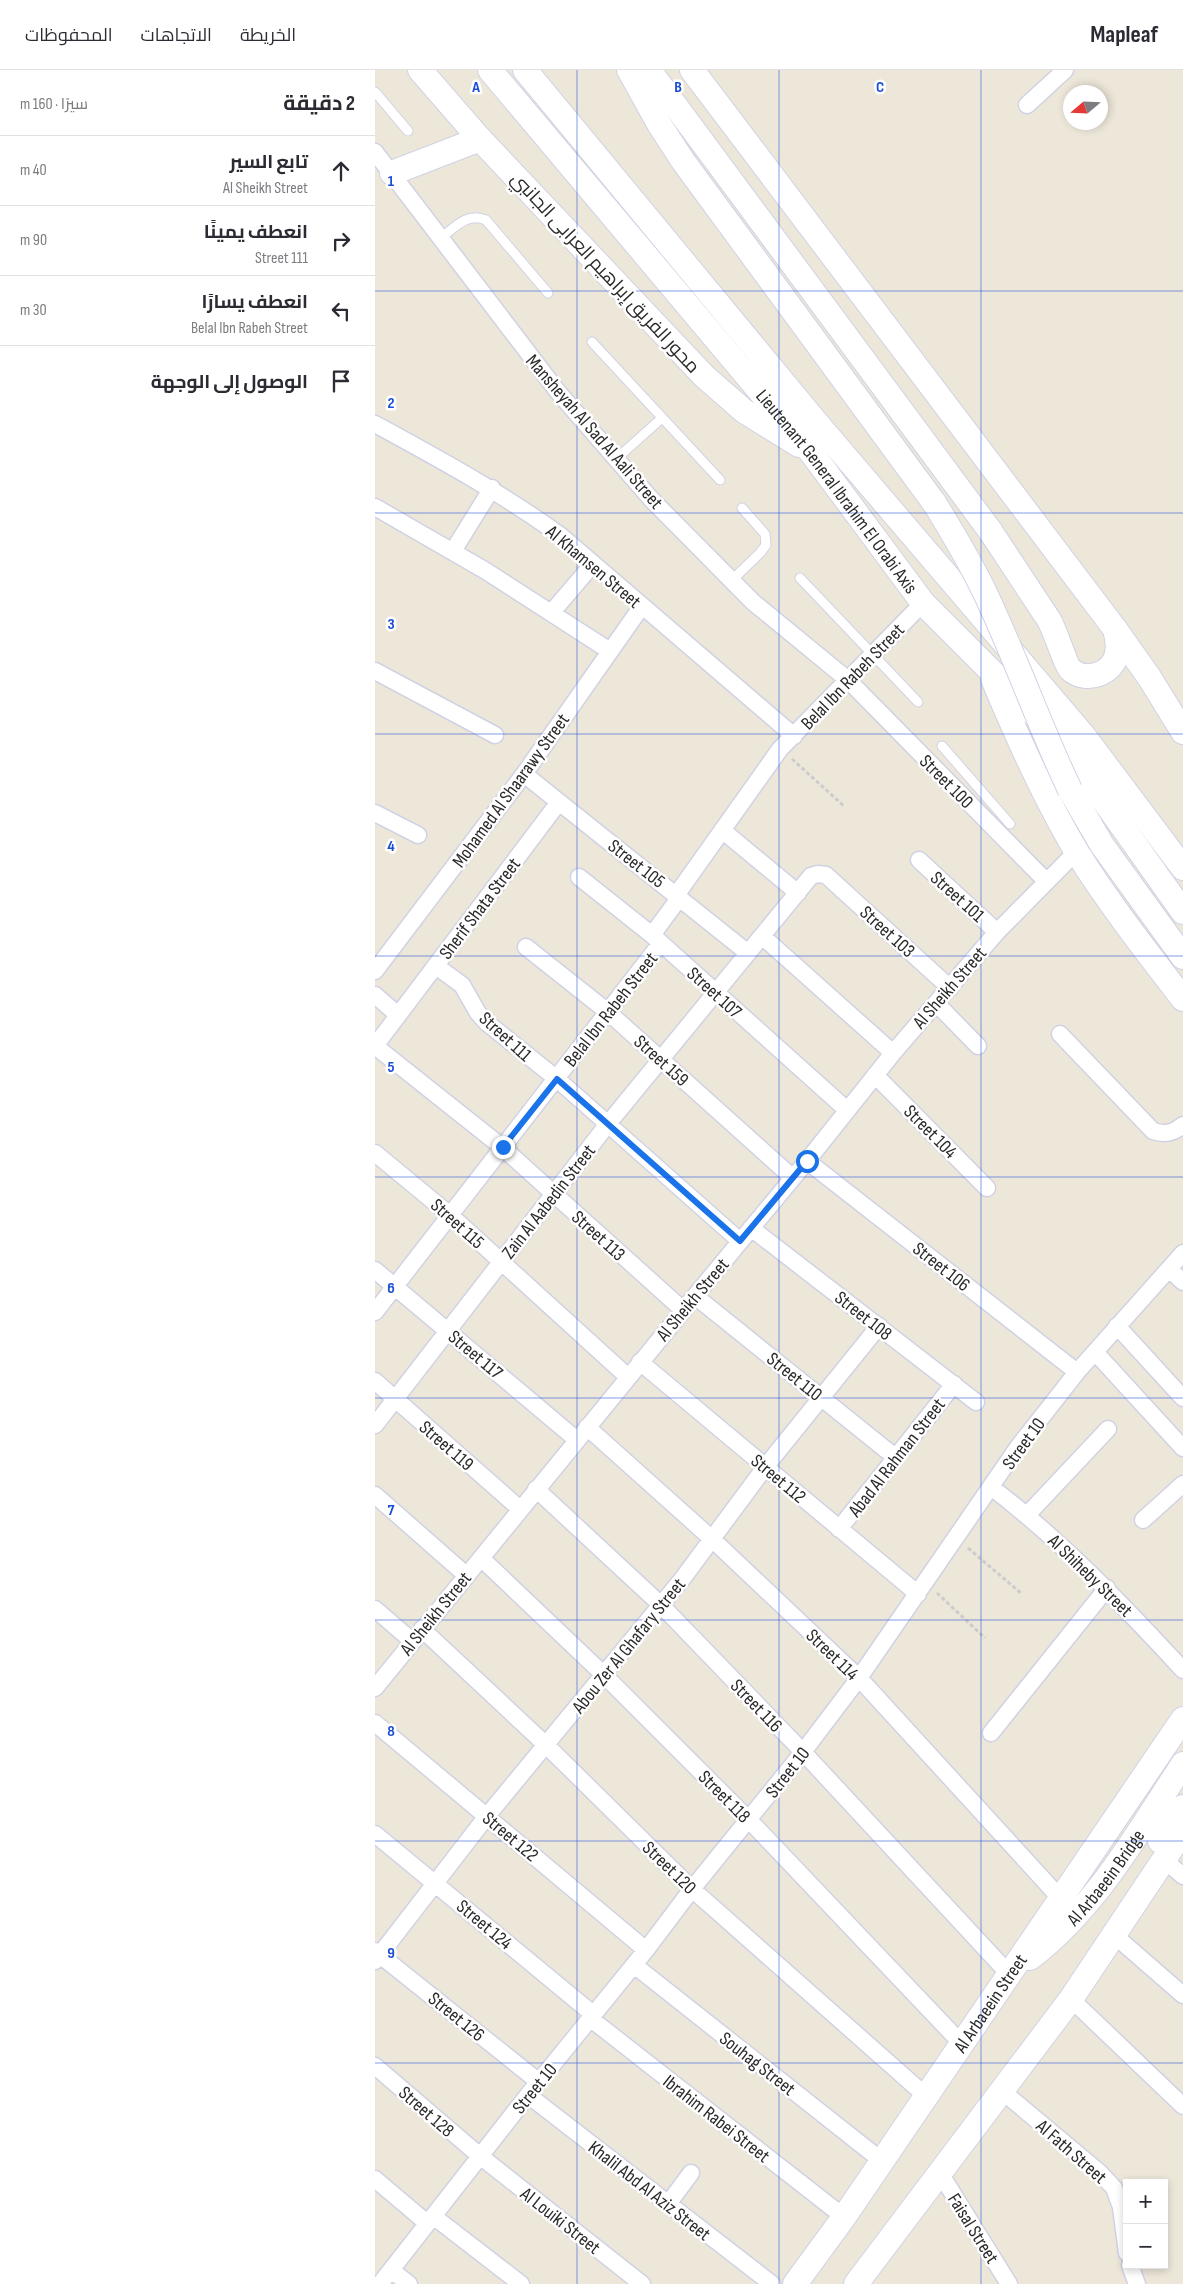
<!DOCTYPE html>
<html lang="ar">
<head>
<meta charset="utf-8">
<style>
	body { margin:0; font-family:"Sofia Sans Condensed",Cairo,sans-serif; background:#f7f7f7; color:#2b2b33; direction:rtl }
	.controls { position:absolute; right:15px; bottom:15px; display:grid; overflow:hidden; border-radius:0px; box-shadow:0 2px 8px #0003 }
	.controls button { width:45px; height:45px; display:grid; place-items:center; padding:0; border:0; border-bottom:1px solid #e1e1e2; background:#fff; color:#2b2b33; font:25px sans-serif }
	.compass { position:absolute; left:688px; top:15px; width:45px; height:45px; border-radius:50%; background:#fff; box-shadow:0 2px 8px #0003; rotate:251deg }
	.stop { position:absolute; width:15px; height:15px; margin:-11px; border:4px solid #1a73e8; border-radius:50%; background:#fff }
	.stop.end { background:#1a73e8; border-color:#fff; box-shadow:0 1px 5px #0008 }
	.list { margin:0; padding:0; list-style:none }
	h2 { display:flex; justify-content:space-between; align-items:center; height:65px; margin:0; padding:0 20px; font-size:21px }
	h2 small { font-size:16px; font-weight:400; color:#7c7c81 }
	.list li { display:grid; grid-template-columns:32px 1fr auto; gap:15px; align-items:center; box-sizing:border-box; height:70px; padding:0 20px; border-top:1px solid #e1e1e2 }
	.list b { display:block; font-size:19px; white-space:nowrap }
	.list p { margin:0; font-size:16px; white-space:nowrap; color:#7c7c81 }
	.list em { font-size:16px; font-style:normal; color:#7c7c81 }
	.icon { flex:none; width:28px; height:28px; fill:none; stroke:currentColor; stroke-width:2; stroke-linecap:round; stroke-linejoin:round }
	.map { position:relative; flex:none; width:808px; height:2214px; overflow:hidden; direction:ltr }
	header { display:flex; align-items:center; gap:30px; box-sizing:border-box; height:70px; padding:0 25px; background:#fff; border-bottom:1px solid #e1e1e2 }
	header strong { font-size:24px }
	nav { display:flex; gap:28px; margin-inline-start:auto; font-size:18px }
	main { display:flex }
	aside { flex:1; background:#fff }
	.map>svg:first-child { display:block }
	.lines { fill:none; stroke-linecap:round; stroke-linejoin:round }
	.lane-casing { stroke:#d0d2e4; stroke-width:11 }
	.street-casing { stroke:#d0d2e4; stroke-width:19 }
	.secondary-casing { stroke:#d0d2e4; stroke-width:26 }
	.path { stroke:#ccc; stroke-width:3; stroke-dasharray:4 2.5; stroke-linecap:butt }
	.lane { stroke:#fff; stroke-width:9 }
	.street { stroke:#fff; stroke-width:16 }
	.secondary { stroke:#fff; stroke-width:24 }
	.secondary-bridge-casing { stroke:#d0d2e4; stroke-width:26; stroke-linecap:butt }
	.secondary-bridge { stroke:#fff; stroke-width:24 }
	.route { stroke:#1a73e8; stroke-width:6 }
	.grid { fill:none; stroke:#1d4ed8; stroke-width:1; stroke-opacity:0.55 }
	.labels { text-anchor:middle; stroke-width:5; stroke-linejoin:round; paint-order:stroke }
	.street-label { font-size:19px; fill:#2a2a2a; stroke:#fff }
	.grid-label { font-size:16px; text-anchor:middle; font-weight:bold; fill:#1d4ed8; stroke:#fff; stroke-width:5; stroke-linejoin:round; paint-order:stroke }
</style>
</head>
<body>
<header>
<strong>Mapleaf</strong>
<nav><a>الخريطة</a><a>الاتجاهات</a><a>المحفوظات</a></nav>
</header>
<main>
<div class="map">
<svg width="808" height="2214" viewBox="0 0 808 2214">
	<rect width="100%" height="100%" fill="#ede7da"/>
	<g class="lines">
		<defs>
			<path id="lane" d="M0 22 33 61
				M66 168C80 157 92 142 111 150L173 223
				M217 272 345 410
				M240 390 287 348
				M425 508 543 632
				M356 511 385 483 391 475 390 464 367 438
				M567 676 635 754"/>
			<path id="street" d="M652 35 690 0
				M0 82 183 322 276 429 378 532 473 610 671 811
				M0 354C64 389 127 423 186 466L419 666
				M0 437 111 501 235 581
				M78 481 117 418
				M177 542 218 494
				M0 601 120 665
				M149 704 373 883
				M0 743 43 765
				M347 760 423 823
				M544 790 622 862
				M204 807 277 865 472 1040
				M302 824 405 679 548 533
				M277 865 305 827
				M387 866 518 983
				M151 877 233 942 418 1108
				M61 896 87 915 103 943 111 952 182 1009 365 1171
				M0 901 149 704 267 536
				M0 925 23 945
				M561 933 603 976
				M685 964 778 1061C791 1065 798 1063 808 1055
				M0 976 127 1077 308 1240
				M0 976 184 732
				M500 1005 612 1118
				M0 1083 75 1145 253 1307
				M432 1091 702 1302
				M376 1158 601 1332
				M794 1199 808 1212
				M0 1200 202 1370
				M320 1226 520 1387
				M0 1242 286 873
				M742 1256 808 1328
				M720 1282 808 1378
				M265 1292 543 1524
				M0 1311 145 1439
				M0 1355 232 1055 436 806 443 804 451 805 575 918
				M212 1357 337 1469 484 1608 686 1829
				M616 1417C689 1473 746 1533 808 1600
				M161 1419 286 1535 428 1682 634 1904
				M0 1425 91 1505
				M652 1445 733 1359
				M768 1450 808 1414
				M464 1459 579 1314
				M106 1488 228 1604 374 1750 587 1974
				M0 1539 37 1571
				M47 1559 171 1675 317 1819 551 2026
				M0 1618 320 1226 432 1091 518 983 622 862 702 781
				M0 1653 271 1880
				M616 1663 732 1518
				M0 1764 219 1945
				M789 1790 808 1806
				M739 1865 808 1925
				M0 1881 164 2012
				M0 1891 112 1746 308 1508 391 1396 504 1256
				M259 1895 507 2091
				M696 1929 808 2036
				M216 1949 469 2147
				M0 1996 105 2086 267 2214
				M627 2021 725 2103 739 2118 746 2137 752 2183
				M153 2025 397 2214
				M565 2103 634 2214
				M0 2109 52 2153
				M293 2134 316 2103
				M58 2146 146 2214
				M755 2195 762 2214
				M16 2200 34 2214
				M5 2214 153 2025 271 1880 317 1819 428 1682 484 1608 643 1377 673 1339 702 1302 808 1183"/>
			<g id="secondary">
				<path d="M45 0 105 69 329 306 369 341 424 375"/>
				<path id="s1" d="M115 0 436 382 548 533 662 647 705 697 808 842"/>
				<path d="M150 0 440 351 708 665 808 798"/>
				<path d="M254 0 284 54 308 91 560 434"/>
				<path d="M274 0 616 462 674 550C680 560 691 596 696 600 713 614 739 602 742 583 744 575 742 567 740 559"/>
				<path d="M317 0 740 559 774 607 808 662"/>
				<path d="M17 103 105 69"/>
				<path d="M618 609C643 669 670 729 703 784 735 835 772 882 808 929"/>
				<path d="M695 720 727 775 808 887"/>
				<path d="M785 1771 808 1737"/>
				<path id="s2" d="M655 1888C721 1838 763 1762 808 1694"/>
				<path id="s3" d="M420 2214 469 2147 808 1649"/>
				<path d="M481 2214 696 1929 808 1761"/>
			</g>
		</defs>
		<use href="#lane" class="lane-casing"/>
		<use href="#street" class="street-casing"/>
		<use href="#secondary" class="secondary-casing"/>
		<path class="path" d="M417 689 470 737
			M593 1478 647 1524
			M562 1523 610 1568"/>
		<use href="#lane" class="lane"/>
		<use href="#street" class="street"/>
		<use href="#secondary" class="secondary"/>
		<defs>
			<path id="secondary-bridge" d="M560 434C579 465 597 495 612 527 642 591 665 657 695 720"/>
		</defs>
		<use href="#secondary-bridge" class="secondary-bridge-casing"/>
		<use href="#secondary-bridge" class="secondary-bridge"/>
	</g>
	<g class="lines">
		<path class="route" d="M128 1077 182 1009 365 1171 432 1091"/>
	</g>
	<path class="grid" d="M202 0V2214M404 0V2214M606 0V2214M0 221H808M0 443H808M0 664H808M0 886H808M0 1107H808M0 1328H808M0 1550H808M0 1771H808M0 1993H808"/>
	<g class="labels">
		<g class="street-label">
			<text transform="translate(231 202) rotate(47)" y="7">محور الفريق إبراهيم العرابى الجانبي</text>
			<text transform="translate(220 361) rotate(49)" y="7">Mansheyah Al Sad Al Aali Street</text>
			<text dy="7" stroke="none"><textPath href="#s1" startOffset="546">Lieutenant General Ibrahim El Orabi Axis</textPath></text>
			<text transform="translate(219 496) rotate(40)" y="7">Al Khamsen Street</text>
			<text transform="translate(477 606) rotate(-46)" y="7">Belal Ibn Rabeh Street</text>
			<text transform="translate(572 711) rotate(45)" y="7">Street 100</text>
			<text transform="translate(135 720) rotate(-54)" y="7">Mohamed Al Shaarawy Street</text>
			<text transform="translate(262 793) rotate(38)" y="7">Street 105</text>
			<text transform="translate(583 826) rotate(42)" y="7">Street 101</text>
			<text transform="translate(104 838) rotate(-53)" y="7">Sherif Shata Street</text>
			<text transform="translate(513 861) rotate(42)" y="7">Street 103</text>
			<text transform="translate(574 917) rotate(-49)" y="7">Al Sheikh Street</text>
			<text transform="translate(340 922) rotate(42)" y="7">Street 107</text>
			<text transform="translate(235 939) rotate(-52)" y="7">Belal Ibn Rabeh Street</text>
			<text transform="translate(131 966) rotate(42)" y="7">Street 111</text>
			<text transform="translate(287 990) rotate(42)" y="7">Street 159</text>
			<text transform="translate(556 1061) rotate(45)" y="7">Street 104</text>
			<text transform="translate(173 1131) rotate(-52)" y="7">Zain Al Aabedin Street</text>
			<text transform="translate(83 1153) rotate(42)" y="7">Street 115</text>
			<text transform="translate(224 1165) rotate(42)" y="7">Street 113</text>
			<text transform="translate(567 1196) rotate(38)" y="7">Street 106</text>
			<text transform="translate(317 1229) rotate(-50)" y="7">Al Sheikh Street</text>
			<text transform="translate(489 1245) rotate(38)" y="7">Street 108</text>
			<text transform="translate(101 1284) rotate(40)" y="7">Street 117</text>
			<text transform="translate(420 1306) rotate(39)" y="7">Street 110</text>
			<text transform="translate(648 1373) rotate(-54)" y="7">Street 10</text>
			<text transform="translate(72 1375) rotate(41)" y="7">Street 119</text>
			<text transform="translate(521 1387) rotate(-52)" y="7">Abad Al Rahman Street</text>
			<text transform="translate(404 1408) rotate(40)" y="7">Street 112</text>
			<text transform="translate(716 1505) rotate(44)" y="7">Al Shiheby Street</text>
			<text transform="translate(60 1543) rotate(-51)" y="7">Al Sheikh Street</text>
			<text transform="translate(253 1575) rotate(-51)" y="7">Abou Zer Al Ghafary Street</text>
			<text transform="translate(458 1584) rotate(44)" y="7">Street 114</text>
			<text transform="translate(382 1635) rotate(46)" y="7">Street 116</text>
			<text transform="translate(412 1702) rotate(-52)" y="7">Street 10</text>
			<text transform="translate(350 1726) rotate(45)" y="7">Street 118</text>
			<text transform="translate(136 1766) rotate(40)" y="7">Street 122</text>
			<text transform="translate(295 1797) rotate(44)" y="7">Street 120</text>
			<text dy="7" stroke="none"><textPath href="#s2" startOffset="111">Al Arbaeein Bridge</textPath></text>
			<text transform="translate(110 1854) rotate(40)" y="7">Street 124</text>
			<text dy="7" stroke="none"><textPath href="#s3" startOffset="342">Al Arbaeein Street</textPath></text>
			<text transform="translate(82 1946) rotate(39)" y="7">Street 126</text>
			<text transform="translate(383 1993) rotate(38)" y="7">Souhag Street</text>
			<text transform="translate(159 2018) rotate(-51)" y="7">Street 10</text>
			<text transform="translate(52 2041) rotate(41)" y="7">Street 128</text>
			<text transform="translate(342 2048) rotate(38)" y="7">Ibrahim Rabei Street</text>
			<text transform="translate(697 2081) rotate(41)" y="7">Al Fath Street</text>
			<text transform="translate(275 2120) rotate(38)" y="7">Khalil Abd Al Aziz Street</text>
			<text transform="translate(186 2150) rotate(38)" y="7">Al Louiki Street</text>
			<text transform="translate(599 2158) rotate(58)" y="7">Faisal Street</text>
		</g>
	</g>
	<g class="grid-label">
		<text x="101" y="22">A</text>
		<text x="303" y="22">B</text>
		<text x="505" y="22">C</text>
		<text x="16" y="116">1</text>
		<text x="16" y="338">2</text>
		<text x="16" y="559">3</text>
		<text x="16" y="781">4</text>
		<text x="16" y="1002">5</text>
		<text x="16" y="1223">6</text>
		<text x="16" y="1445">7</text>
		<text x="16" y="1666">8</text>
		<text x="16" y="1888">9</text>
	</g>
</svg>
<div class="controls">
<button>+</button>
<button>−</button>
</div>
<svg class="compass" viewBox="-18 -18 36 36"><path d="M0-13l5 13h-10z" fill="#e53935"/><path d="M0 13l5-13h-10z" fill="#7c7c81"/></svg>
<div class="stop" style="left:432px;top:1091px"></div>
<div class="stop end" style="left:128px;top:1077px"></div>
</div>
<aside>
<h2>2 دقيقة<small>سيرًا · 160 m</small></h2>
<ul class="list">
<li><svg class="icon" aria-label="ahead" viewBox="0 0 24 24"><path d="M12 20V5M6 11l6-6 6 6"/></svg><div><b>تابع السير</b><p>Al Sheikh Street</p></div><em>40 m</em></li>
<li><svg class="icon" aria-label="right" viewBox="0 0 24 24"><path d="M7 20v-9h11M14 6l5 5-5 5"/></svg><div><b>انعطف يمينًا</b><p>Street 111</p></div><em>90 m</em></li>
<li><svg class="icon" aria-label="left" viewBox="0 0 24 24"><path d="M17 20v-9H6M10 6l-5 5 5 5"/></svg><div><b>انعطف يسارًا</b><p>Belal Ibn Rabeh Street</p></div><em>30 m</em></li>
<li><svg class="icon" aria-label="arrive" viewBox="0 0 24 24"><path d="M6 21V4h12l-3 4 3 4H6"/></svg><div><b>الوصول إلى الوجهة</b></div></li>
</ul>
</aside>
</main>
</body>
</html>
